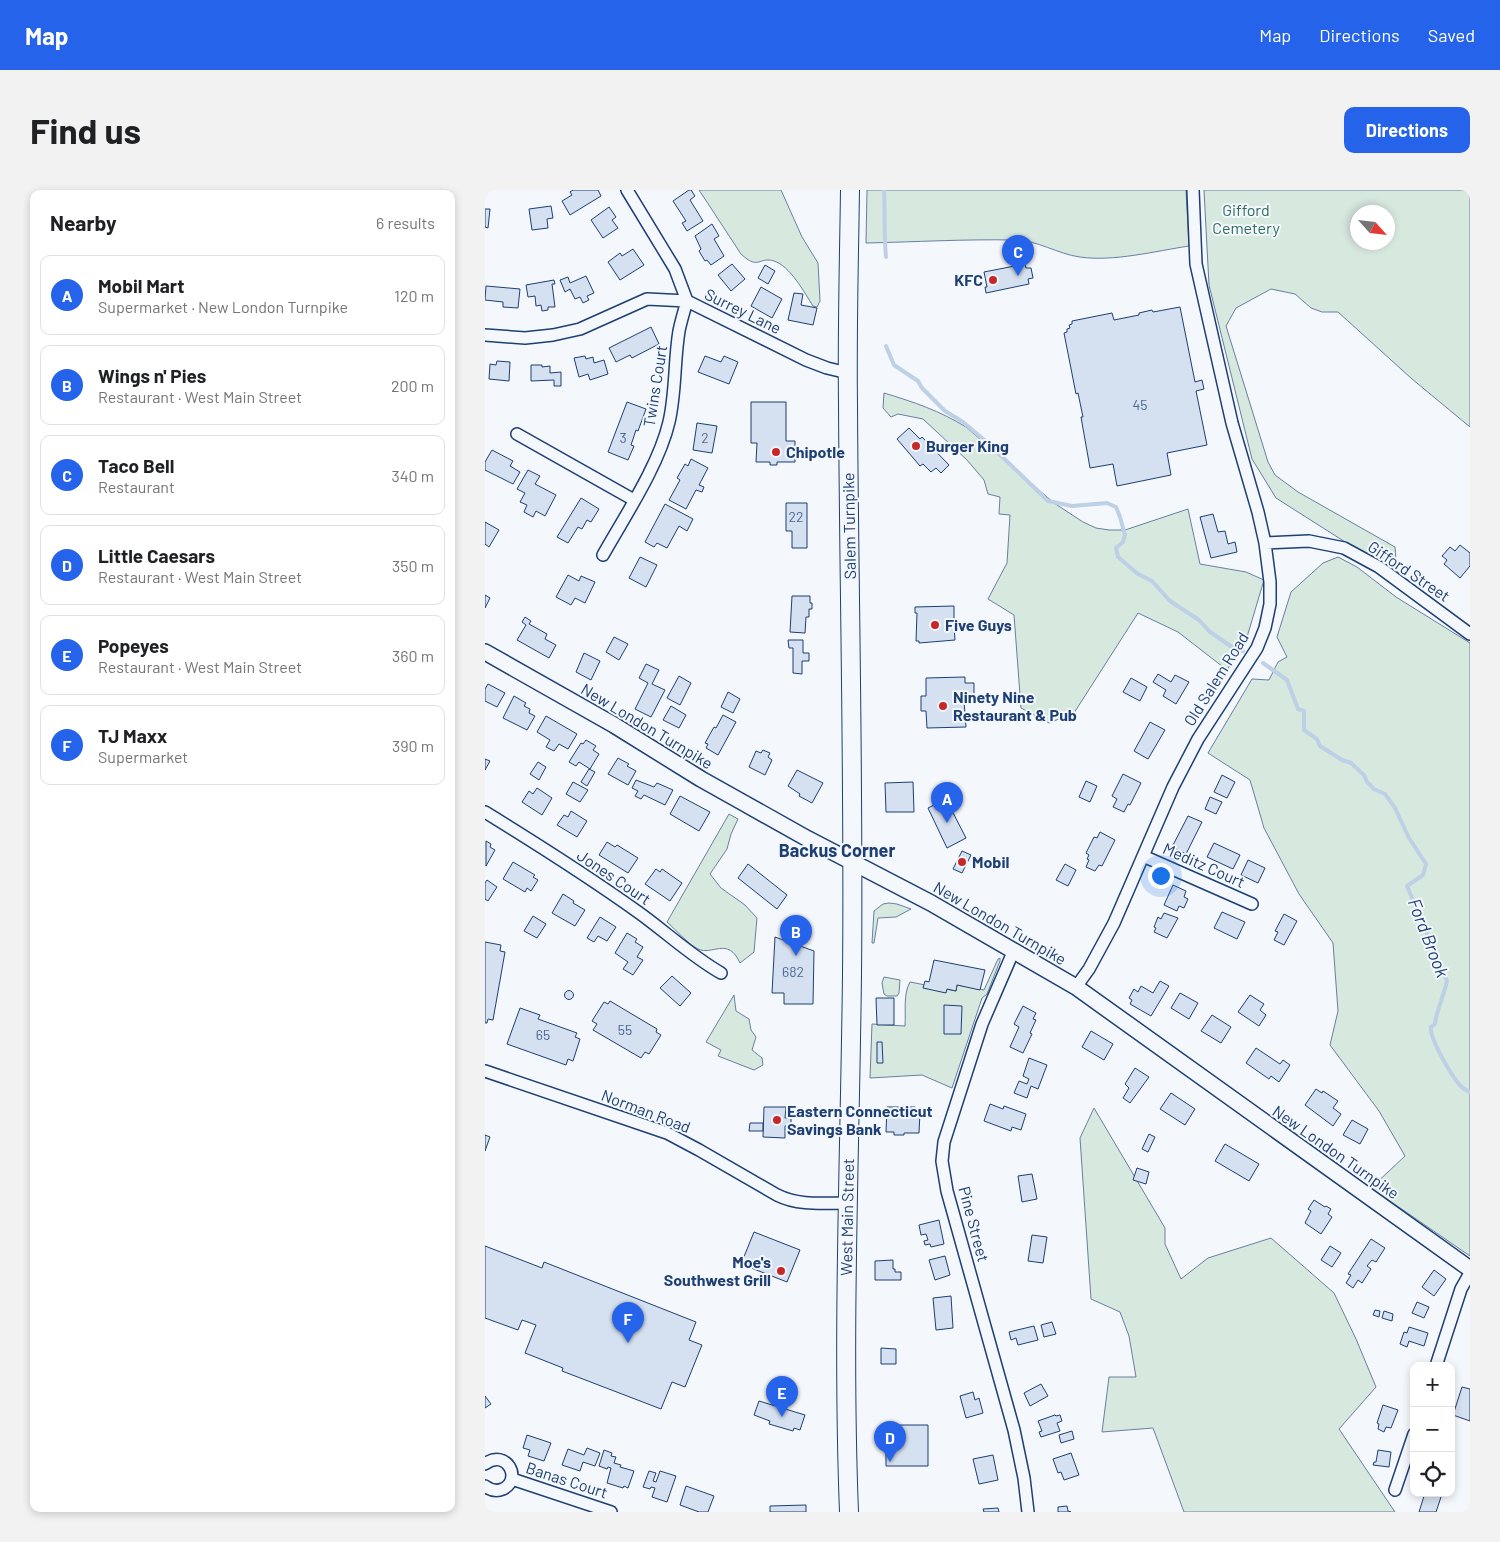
<!DOCTYPE html>
<html lang="en">
<head>
<meta charset="utf-8">
<style>
	body { margin:0; font-family:Barlow,sans-serif; background:#f2f2f2; color:#202124 }
	.controls { position:absolute; right:15px; bottom:15px; display:grid; overflow:hidden; border-radius:10px; box-shadow:0 2px 8px #0003 }
	.controls button { width:45px; height:45px; display:grid; place-items:center; padding:0; border:0; border-bottom:1px solid #e0e0e0; background:#fff; color:#202124; font:25px sans-serif }
	.compass { position:absolute; left:865px; top:15px; width:45px; height:45px; border-radius:50%; background:#fff; box-shadow:0 2px 8px #0003; rotate:117deg }
	.you { position:absolute; left:675px; top:685px; width:18px; height:18px; margin:-12px; border:4px solid #fff; border-radius:50%; background:#1a73e8; box-shadow:0 0 0 8px #1a73e833 }
	.badge { display:grid; place-items:center; width:32px; height:32px; border-radius:50%; background:#2563eb; color:#fff; font-size:16px; font-weight:700 }
	.pin { position:absolute; translate:-50% -41px; filter:drop-shadow(0 1px 2px #0008) }
	.pin::after { content:''; position:absolute; top:26px; width:18px; height:15px; background:inherit; clip-path:polygon(0 0,100% 0,50% 100%) }
	.list { margin:0; padding:0; list-style:none }
	h2 { display:flex; justify-content:space-between; align-items:center; height:65px; margin:0; padding:0 20px; font-size:21px }
	h2 small { font-size:16px; font-weight:400; color:#757577 }
	.list li { display:grid; grid-template-columns:32px 1fr auto; gap:15px; align-items:center; box-sizing:border-box; height:80px; margin:0 10px 10px; padding:0 10px; border:1px solid #e0e0e0; border-radius:10px }
	.list b { display:block; font-size:19px; white-space:nowrap }
	.list p { margin:0; font-size:16px; white-space:nowrap; color:#757577 }
	.list em { font-size:16px; font-style:normal; color:#757577 }
	.icon { flex:none; width:28px; height:28px; fill:none; stroke:currentColor; stroke-width:2; stroke-linecap:round; stroke-linejoin:round }
	.map { position:relative; flex:none; width:985px; height:1322px; overflow:hidden; border-radius:10px }
	header { display:flex; align-items:center; gap:30px; box-sizing:border-box; height:70px; padding:0 25px; background:#2563eb; color:#fff }
	header strong { font-size:24px }
	nav { display:flex; gap:28px; margin-inline-start:auto; font-size:18px }
	.intro { display:flex; align-items:center; justify-content:space-between; box-sizing:border-box; height:120px; padding:0 30px }
	h1 { margin:0; font-size:35px }
	.button { padding:12px 22px; border-radius:10px; background:#2563eb; color:#fff; font-size:18px; font-weight:700 }
	main { display:flex; gap:30px; padding:0 30px }
	aside { flex:1; background:#fff; border-radius:10px; box-shadow:0 2px 8px #0003 }
	.map>svg:first-child { display:block }
	.green { fill:#d7e8df; stroke:#687fa3; fill-rule:evenodd }
	.lines { fill:none; stroke-linecap:round; stroke-linejoin:round }
	.stream { stroke:#bed0e5; stroke-width:4 }
	.building { fill:#d5e0f0; stroke:#1d3f73 }
	.minor-casing { stroke:#1d3f73; stroke-width:14 }
	.secondary-casing { stroke:#1d3f73; stroke-width:18 }
	.primary-casing { stroke:#1d3f73; stroke-width:20 }
	.minor { stroke:#f4f7fb; stroke-width:11 }
	.secondary { stroke:#f4f7fb; stroke-width:15 }
	.primary { stroke:#f4f7fb; stroke-width:18 }
	.poi-dot { fill:#c62828; stroke:#f4f7fb; stroke-width:2 }
	.labels { text-anchor:middle; stroke-width:4; stroke-linejoin:round; paint-order:stroke }
	.number-label { font-size:14px; fill:#4b6792 }
	.park-label { font-size:16px; fill:#2c6c60; stroke:#f4f7fb }
	.poi-label { font-size:16px; font-weight:bold; fill:#1d3f73; stroke:#f4f7fb; text-anchor:start }
	.street-label { font-size:16px; fill:#1d3f73; stroke:#f4f7fb }
	.neighbourhood-label { font-size:18px; font-weight:bold; fill:#1d3f73; stroke:#f4f7fb }
	.water-label { font-size:18px; font-style:italic; fill:#1d3f73; stroke:#f4f7fb }
</style>
</head>
<body>
<header>
<strong>Map</strong>
<nav><a>Map</a><a>Directions</a><a>Saved</a></nav>
</header>
<div class="intro"><h1>Find us</h1><a class="button">Directions</a></div>
<main>
<aside>
<h2>Nearby<small>6 results</small></h2>
<ul class="list">
<li><span class="badge">A</span><div><b>Mobil Mart</b><p>Supermarket · New London Turnpike</p></div><em>120 m</em></li>
<li><span class="badge">B</span><div><b>Wings n' Pies</b><p>Restaurant · West Main Street</p></div><em>200 m</em></li>
<li><span class="badge">C</span><div><b>Taco Bell</b><p>Restaurant</p></div><em>340 m</em></li>
<li><span class="badge">D</span><div><b>Little Caesars</b><p>Restaurant · West Main Street</p></div><em>350 m</em></li>
<li><span class="badge">E</span><div><b>Popeyes</b><p>Restaurant · West Main Street</p></div><em>360 m</em></li>
<li><span class="badge">F</span><div><b>TJ Maxx</b><p>Supermarket</p></div><em>390 m</em></li>
</ul>
</aside>
<div class="map">
<svg width="985" height="1322" viewBox="0 0 985 1322">
	<rect width="100%" height="100%" fill="#f4f7fb"/>
	<path class="green" d="M214 0H296L317 47 333 73 335 111 332 117 328 116C319 102 305 76 289 71 274 66 274 81 256 64Z
		M382 0H701L704 56C671 61 628 72 595 67 572 64 553 50 529 50 480 49 430 52 381 53Z
		M719 0H985V237L927 189 853 122H837L826 118 810 104 786 99 751 118 741 136 783 272 790 285 813 302 910 357 912 385 791 308 767 269 724 95ZM872 22H902V52H872Z
		M399 203C429 212 455 221 481 237L569 313 598 332 611 338 624 340H640L703 319 715 374 761 382 779 390 762 447 742 480 693 442 653 423 589 523 564 533 536 518 529 425 503 409 522 373 525 325 514 324 515 307 503 304 499 290 482 270 438 229 413 224 406 227 398 218Z
		M853 367 872 377 911 407 985 453V1066L886 998 920 966 894 921 845 855 853 821 848 753 814 704 779 638 765 590 723 563 767 489 784 490 793 472 802 467 792 447 806 402 838 373Z
		M244 624 253 629 246 644 242 659 225 684 236 698 260 715 272 728 269 762 255 773C243 746 227 766 213 759 202 753 192 741 182 732Z
		M404 713 412 714 426 719 411 727 393 728 389 753H387L389 721 398 714Z
		M515 768V771L502 804 497 808 467 898 437 885 385 888 387 834 420 836C421 822 418 804 425 792L471 801 472 795 499 800 513 769Z
		M399 787 415 790 414 803 412 806H402L399 804 397 793Z
		M249 805 251 821 264 829 266 840 271 847 267 860 277 868 278 875 269 880 233 866 236 860 221 852Z
		M609 918 680 1038V1054L696 1089 723 1068 786 1048 849 1103 871 1149 891 1197 854 1239 910 1322H699L668 1238 617 1242 624 1187H651L644 1146 635 1122 606 1109 595 948Z"/>
	<g class="lines">
		<path class="stream" d="M399 0C400 23 399 45 401 67
			M401 156 409 175 433 191 437 198 460 221 478 232 504 254 563 311 587 316 622 313 631 317 635 327 640 345 638 352 631 358 633 367 653 384 667 391 685 411 714 430 725 442 747 457 758 461
			M778 473 802 490 813 519 819 521V540L832 549 835 556 857 570 866 573 879 585 882 592 889 599 900 604 910 618 924 648 941 674 938 685 922 696 962 791C959 805 951 822 950 834L946 837C944 848 969 891 978 898 980 900 983 901 985 902"/>
	</g>
	<path class="building" d="M88 0H113L116 6 85 25 77 11 87 5 85 2Z
		M204 0H206L210 6 205 10 218 31 202 41 197 33 201 31 188 11Z
		M66 16 68 28 62 29 63 38 47 40 44 19Z
		M124 17 131 27 127 30 133 38 118 48 106 30Z
		M0 19H5L3 38 0 37Z
		M227 34 234 46 229 49 239 66 226 75 222 70 220 71 214 61 216 59 210 46Z
		M148 59 159 75 135 90 123 72 135 63 137 66Z
		M247 74 260 89 246 101 233 85Z
		M540 74 541 78H546L548 88 543 89 544 94 501 103 500 97H502L499 82Z
		M280 75 290 81 283 94 273 88Z
		M101 86 109 103 102 106 104 110 98 113 95 107 90 109 85 99 80 102 75 90 83 87 85 93Z
		M69 90 70 94H67L70 117H63V120L57 121 56 115 51 116 50 106 43 107 41 95Z
		M1 96 35 99 33 118 18 117V112L0 110Z
		M276 97 297 109 287 128 266 116Z
		M309 103 318 104 316 115 332 118 328 135 303 130Z
		M695 117 710 192 717 190 719 199 711 201 722 255 682 263 686 285 632 296 628 274 605 278 596 227H598L593 203 591 204 579 143 582 142V139L585 138 584 135 587 134V131L627 123 629 130 654 125V123L667 120 668 122Z
		M166 137 174 154 147 168 145 165 131 172 124 158Z
		M100 166 101 169 108 167 109 173 119 170 123 184 105 190 103 184 94 187 89 168Z
		M220 166 236 172 239 166 253 172 244 194 213 182Z
		M12 171 25 172 24 191 4 189 5 174 11 175Z
		M46 175H57V177L65 176V183L76 182V196H69V190L46 191Z
		M142 212 161 219 153 241 151 240 146 255 149 256 143 270 123 262Z
		M266 212H301V251H310V272H292V275H285V272H271L272 253H266Z
		M212 233 232 236 227 263 208 260Z
		M424 238 435 249 437 247 464 275 456 283 451 278 446 282 438 274 435 276 412 249Z
		M7 260 28 271 25 276 35 282 28 294 0 280V272Z
		M206 269 223 278 214 295 219 297 217 302 211 300 201 319 184 310 195 290 192 288 200 274 203 276Z
		M43 280 55 286 50 294 71 305 60 326 51 321 48 327 39 322 42 315 35 312 40 303 32 299Z
		M96 308 114 319 106 332 102 330 97 339 93 337 83 353 72 347Z
		M301 313H322V358H307V341H301Z
		M180 314 208 329 202 341 194 336 182 358 172 353 169 357 160 352Z
		M728 324 733 342 740 341 743 354 750 352 752 362 726 368 715 327Z
		M0 332 14 340 4 357 0 354Z
		M975 355 985 363V376L975 388 959 374 962 370 957 366 965 357 970 361Z
		M155 367 172 375 161 397 144 388Z
		M83 385 94 391 96 386 110 392 100 413 90 408 86 415 71 407Z
		M0 405 5 408 0 418Z
		M307 406H325V413H327V419H324V427H321L320 443 305 442Z
		M469 416V434H467L468 436H469L470 450 434 453V451H431L432 423H430V417Z
		M40 427 46 431 44 434 62 444 60 449 71 455 64 468 32 450 41 435 37 432Z
		M129 447 143 454 134 470 121 462Z
		M303 450H318V463H324V471H317V484L308 483V458H304Z
		M99 463 115 471 106 490 91 482Z
		M161 474 174 480 167 494 180 500 166 527 150 519 163 493 154 488Z
		M673 484 686 492 690 485 704 492 691 514 678 506 681 500 668 492Z
		M194 486 206 493 195 515 182 508Z
		M480 487V493H489V511H479L481 537 442 538 441 521H436V506H441V488Z
		M646 488 662 497 655 511 638 502Z
		M3 494 20 503 12 517 0 511V499Z
		M243 502 255 509 248 523 236 517Z
		M29 506 41 513 39 516 45 519 44 523 50 526 42 540 18 528Z
		M186 516 201 525 194 538 178 530Z
		M238 525 251 532 233 565 221 558 223 554 220 553 229 537 231 538Z
		M61 526 92 544 83 559 74 554 69 561 61 557 65 550 52 542Z
		M665 532 680 540 663 569 649 561Z
		M101 550 111 556 108 560 114 564 105 579 94 572 91 576 84 572 96 553 98 554Z
		M278 560 285 563 283 567 287 570 280 585 264 577 271 561 276 563Z
		M133 568 144 574 142 576 151 581 143 595 123 584Z
		M0 569 5 571 0 580Z
		M53 572 61 577 54 590 45 584Z
		M104 579 110 582 102 596 96 592Z
		M312 580 338 593 327 613 314 606 315 604 303 596Z
		M638 584 656 593 645 615 643 614 639 622 628 617 632 609 627 606Z
		M737 585 750 592 742 608 729 602Z
		M151 590 169 597 172 593 188 600 180 615 159 605 156 609 150 606 153 601 147 598Z
		M601 591 612 596 605 612 594 607Z
		M88 592 103 600 95 612 81 604Z
		M428 592 429 622H401L400 593Z
		M52 598 67 608 57 625 37 612 44 601 48 604Z
		M195 606 225 622 214 641 185 624Z
		M725 607 737 612 731 624 720 619Z
		M461 609 481 648 462 658 443 618Z
		M86 621 102 631 92 647 72 635 79 625 83 627Z
		M703 626 717 632 701 664 687 657Z
		M615 642 630 650 617 676 614 675 610 681 601 677 604 670 602 669 604 665 601 663 609 647 612 648Z
		M1 651 6 654 5 657 10 660 1 676Z
		M122 652 130 657 132 655 153 668 143 683 114 665Z
		M729 653 755 665 748 679 722 667Z
		M477 661 486 665 477 683 468 679Z
		M763 670 780 678 773 693 756 685Z
		M28 672 50 685 48 687 53 690 46 701 42 698 40 702 18 689Z
		M263 674 302 705 292 719 253 688Z
		M580 674 591 680 583 696 571 690Z
		M171 679 175 682 177 679 197 693 185 711 160 694Z
		M2 690 12 697 3 711 0 709V693Z
		M688 695 701 701 699 707 703 709 699 718 694 716 692 721 679 715Z
		M78 704 89 711 88 713 100 720 90 736 67 723Z
		M737 722 760 732 752 749 729 738Z
		M679 723 693 728 682 748 669 742 671 738 669 737 673 727 676 729Z
		M799 724 812 731 799 755 789 750 793 742 790 741Z
		M48 726 61 734 52 748 39 741Z
		M115 727 131 737 122 751 113 746 109 752 102 748Z
		M142 743 152 749 150 752 158 757 152 767 158 770 148 785 138 779 143 772 130 763Z
		M290 747 329 761 328 814H299V803H287Z
		M0 752 16 755 15 761 20 762 8 830 3 829 2 833H0Z
		M449 770 500 780 495 800 472 795 471 801 462 799 461 803 438 798 440 791 444 792Z
		M187 786 206 803 195 816 175 798Z
		M675 791 684 796 666 826 645 814 647 810 644 808 649 799 653 802 656 796 668 803Z
		M79.5 805a4.5 4.5 0 1 1 9 0a4.5 4.5 0 1 1-9 0Z
		M695 803 713 813 704 829 686 818Z
		M765 805 779 814 775 820 781 825 774 836 753 822Z
		M391 808H409V835H392Z
		M125 811 172 839 171 842 176 845 164 864 160 862 156 868 108 840 112 834 107 831 119 812 123 814Z
		M459 815 477 816 476 844H459Z
		M538 816 551 823 548 829 551 830 545 843 547 844 538 863 525 857 534 837 529 834Z
		M35 818 55 825 53 829 92 843 90 847 95 849 88 871 83 869 81 875 22 854Z
		M727 825 746 837 736 853 716 841Z
		M606 841 628 854 619 870 597 857Z
		M392 852H397L398 873H392Z
		M771 858 795 874 798 870 805 875 794 892 786 886 784 889 761 873Z
		M544 868 562 875 553 899 546 896 542 908 529 903 534 891 542 894 544 889 538 886Z
		M650 878 664 887 645 913 638 908 644 898 640 894Z
		M831 899 837 903 838 901 853 911 848 918 856 924 848 936 820 915Z
		M686 903 710 919 700 935 675 919Z
		M505 914 518 919 519 916 541 924 536 940 527 937 526 941 499 931Z
		M279 917H301L300 928H306V936H300V948L278 947Z
		M402 917H430V919H432L435 922 434 943H419V945H409V942H401Z
		M867 930 883 939 875 954 858 945Z
		M265 933H278V941H264Z
		M664 944 670 947 663 962 657 959Z
		M0 945 5 947 0 961Z
		M740 954 774 974 764 991 730 971Z
		M652 978 664 982 661 994 648 990Z
		M547 984 552 1009 537 1012 533 986Z
		M829 1010 840 1017 841 1016 846 1019 843 1024 847 1027 836 1044 820 1033 826 1021 823 1019Z
		M454 1030 459 1054 446 1057 445 1054 440 1055 439 1051 443 1050 441 1044 436 1045 434 1035Z
		M269 1042 315 1060 302 1092 256 1074Z
		M547 1045 562 1047 558 1073 543 1071Z
		M886 1049 900 1058 891 1072 887 1070 882 1076 886 1079 877 1093 873 1090 868 1098 861 1093 866 1085 863 1084Z
		M0 1056 57 1078 59 1072 211 1132 204 1150 217 1155 200 1197 187 1192 176 1219 77 1181 78 1178 40 1163 51 1135 37 1130 33 1140 0 1128Z
		M845 1056 856 1063 847 1077 836 1070Z
		M460 1066 465 1085 450 1090 444 1070Z
		M408 1070V1079H410V1082H416V1090H390V1071Z
		M949 1080 961 1089 949 1106 937 1097Z
		M466 1106 468 1138 451 1140 448 1108Z
		M932 1112 944 1117 939 1128 927 1123Z
		M890 1120 895 1121 894 1127 888 1125Z
		M899 1121 908 1124 907 1131 897 1128Z
		M567 1132 571 1144 559 1147 556 1135Z
		M549 1136 553 1150 533 1155 531 1148 526 1150 524 1142Z
		M924 1137 943 1143 939 1156 924 1151 922 1157 915 1154 919 1142 922 1143Z
		M396 1158 411 1159V1174H396Z
		M556 1194 563 1206 545 1216 539 1203Z
		M977 1197 985 1199V1231L968 1225Z
		M488 1202 490 1210 494 1208 498 1223 481 1228 475 1206Z
		M0 1206 6 1214 0 1218Z
		M274 1211 320 1225 315 1240 309 1238 308 1241 284 1234 285 1231 269 1225Z
		M898 1215 913 1220 906 1238 901 1237 899 1242 893 1239 894 1234 892 1233Z
		M570 1225 571 1226 575 1225 577 1231 572 1233 575 1241 556 1247 554 1242 557 1241 553 1231Z
		M401 1235H443V1276H401Z
		M587 1241 589 1249 576 1253 574 1245Z
		M42 1245 66 1253 59 1271 43 1266 45 1260 38 1258Z
		M102 1258 115 1263 110 1276 98 1272 95 1281 77 1275 83 1259 99 1265Z
		M119 1260 127 1263 126 1266 131 1267 129 1273 136 1275 135 1277 149 1281 143 1298 139 1296 138 1298 122 1293 126 1278 123 1277 122 1279 114 1276Z
		M893 1260 906 1262 904 1277 888 1275 889 1272H891Z
		M586 1263 594 1285 579 1290 576 1282 573 1283 568 1269Z
		M508 1265 513 1290 494 1294 488 1269Z
		M164 1281 171 1283 168 1291 171 1292 175 1281 191 1286 182 1312 167 1307 170 1298 166 1297 165 1299 158 1297Z
		M201 1296 229 1306 223 1322H214L195 1315Z
		M940 1303 957 1304 951 1322H934Z
		M321 1315V1322H285V1316Z
		M582 1316 583 1321 586 1322H573V1317Z
		M513 1318 514 1322H499L498 1319Z"/>
	<g class="lines">
		<defs>
			<path id="minor" d="M142 0 190 79 202 111 321 170 342 178 363 183
				M0 145 40 148 68 145 95 139 162 109 202 111C199 121 196 131 194 141 189 171 191 202 184 232 174 275 140 326 118 365
				M32 244 149 310
				M780 353 824 351 859 358 894 377 985 444
				M0 622C52 654 104 687 153 722 181 742 206 766 236 783
				M658 666 767 714
				M529 760 497 834 459 952 457 971 462 1001 529 1240 539 1288 543 1322
				M591 797 604 779 629 733 688 597 713 549 772 458 780 438 785 414V392L780 353 773 322 747 233 711 74 708 0
				M0 881 182 943 214 960 292 1005C314 1016 338 1013 362 1013
				M951 1176 976 1099 985 1083
				M0 1274C21 1258 38 1289 18 1299 11 1302 5 1300 0 1296
				M27 1289 126 1322
				M910 1300 929 1244"/>
			<path id="secondary" d="M0 462 129 535 216 589 257 612 323 649 446 713 591 797 985 1079"/>
			<path id="primary" d="M364 1322C357 1143 365 963 367 784 369 593 364 403 363 213 362 142 364 71 365 0"/>
		</defs>
		<use href="#minor" class="minor-casing"/>
		<use href="#secondary" class="secondary-casing"/>
		<use href="#primary" class="primary-casing"/>
		<use href="#minor" class="minor"/>
		<use href="#secondary" class="secondary"/>
		<use href="#primary" class="primary"/>
	</g>
	<g class="poi-dot">
		<circle cx="508" cy="90" r="5"/>
		<circle cx="431" cy="256" r="5"/>
		<circle cx="291" cy="262" r="5"/>
		<circle cx="450" cy="435" r="5"/>
		<circle cx="458" cy="516" r="5"/>
		<circle cx="477" cy="672" r="5"/>
		<circle cx="292" cy="930" r="5"/>
		<circle cx="296" cy="1081" r="5"/>
	</g>
	<g class="labels">
		<g class="number-label">
			<text x="655" y="220">45</text>
			<text x="138" y="253">3</text>
			<text x="220" y="253">2</text>
			<text x="311" y="332">22</text>
			<text x="308" y="787">682</text>
			<text x="140" y="845">55</text>
			<text x="58" y="850">65</text>
		</g>
		<g class="park-label">
			<text x="761" y="26">Gifford<tspan x="761" dy="18">Cemetery</tspan></text>
		</g>
		<g class="poi-label">
			<text x="498" y="96" text-anchor="end">KFC</text>
			<text x="441" y="262">Burger King</text>
			<text x="301" y="268">Chipotle</text>
			<text x="460" y="441">Five Guys</text>
			<text x="468" y="513">Ninety Nine<tspan x="468" dy="18">Restaurant &amp; Pub</tspan></text>
			<text x="487" y="678">Mobil</text>
			<text x="302" y="927">Eastern Connecticut<tspan x="302" dy="18">Savings Bank</tspan></text>
			<text x="286" y="1078" text-anchor="end">Moe's<tspan x="286" dy="18">Southwest Grill</tspan></text>
		</g>
		<g class="street-label">
			<text transform="translate(258 121) rotate(26)" y="6">Surrey Lane</text>
			<text transform="translate(170 196) rotate(-81)" y="6">Twins Court</text>
			<text transform="translate(364 336) rotate(-91)" y="6">Salem Turnpike</text>
			<text transform="translate(924 381) rotate(34)" y="6">Gifford Street</text>
			<text transform="translate(731 489) rotate(-58)" y="6">Old Salem Road</text>
			<text transform="translate(162 536) rotate(31)" y="6">New London Turnpike</text>
			<text transform="translate(719 675) rotate(24)" y="6">Meditz Court</text>
			<text transform="translate(129 687) rotate(34)" y="6">Jones Court</text>
			<text transform="translate(515 733) rotate(30)" y="6">New London Turnpike</text>
			<text transform="translate(161 921) rotate(21)" y="6">Norman Road</text>
			<text transform="translate(851 962) rotate(35)" y="6">New London Turnpike</text>
			<text transform="translate(362 1027) rotate(-89)" y="6">West Main Street</text>
			<text transform="translate(489 1034) rotate(75)" y="6">Pine Street</text>
			<text transform="translate(82 1290) rotate(18)" y="6">Banas Court</text>
		</g>
		<g class="neighbourhood-label">
			<text x="352" y="667">Backus Corner</text>
		</g>
		<g class="water-label">
			<text transform="translate(943 748) rotate(69)" y="6">Ford Brook</text>
		</g>
	</g>
</svg>
<div class="controls">
<button>+</button>
<button>−</button>
<button><svg class="icon" aria-label="locate" viewBox="0 0 24 24"><circle cx="12" cy="12" r="6"/><path d="M12 2v4M12 18v4M2 12h4M18 12h4"/></svg></button>
</div>
<svg class="compass" viewBox="-18 -18 36 36"><path d="M0-13l5 13h-10z" fill="#e53935"/><path d="M0 13l5-13h-10z" fill="#757577"/></svg>
<div class="you"></div>
<div class="pin badge" style="left:462px;top:633px">A</div>
<div class="pin badge" style="left:311px;top:766px">B</div>
<div class="pin badge" style="left:533px;top:86px">C</div>
<div class="pin badge" style="left:405px;top:1272px">D</div>
<div class="pin badge" style="left:297px;top:1227px">E</div>
<div class="pin badge" style="left:143px;top:1153px">F</div>
</div>
</main>
</body>
</html>
